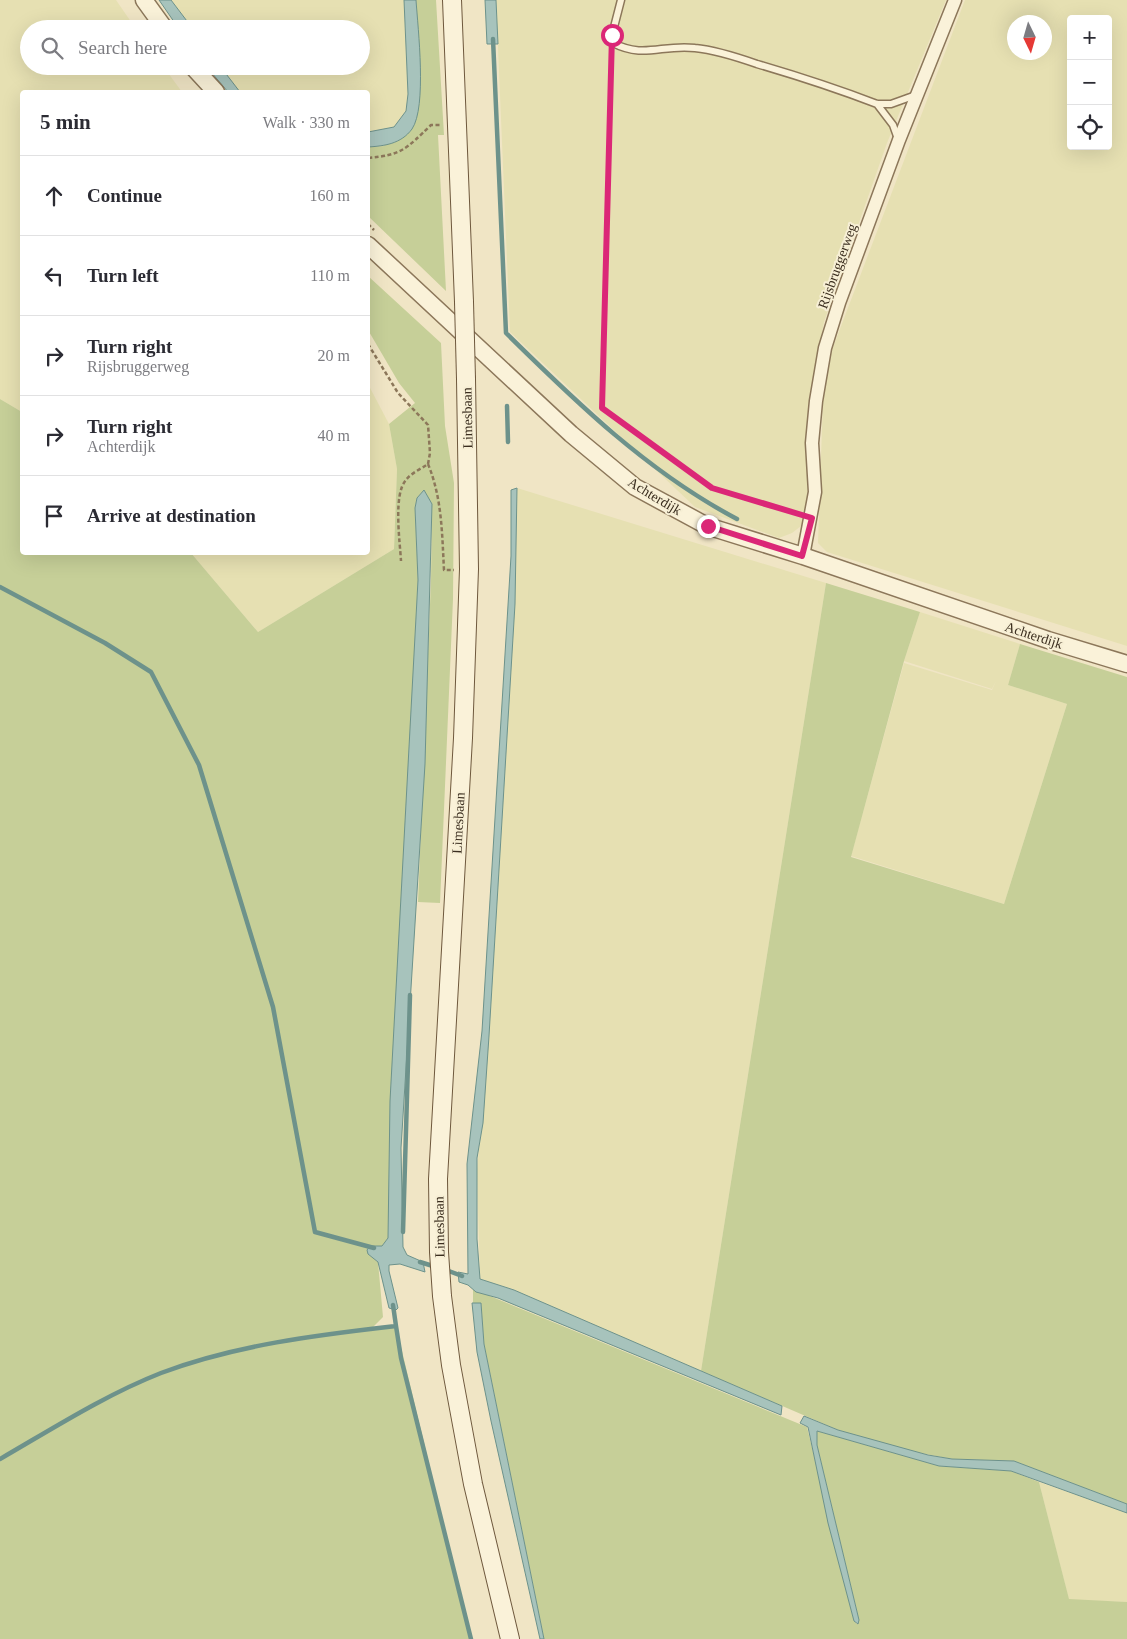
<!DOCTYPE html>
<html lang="en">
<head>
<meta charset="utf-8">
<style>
	body { margin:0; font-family:Georgia,serif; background:#f2f2f3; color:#2b2b33 }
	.controls { position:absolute; right:15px; top:15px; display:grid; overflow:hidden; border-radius:5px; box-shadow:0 5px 20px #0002 }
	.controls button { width:45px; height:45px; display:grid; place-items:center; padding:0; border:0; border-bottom:1px solid #e1e1e2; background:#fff; color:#2b2b33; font:25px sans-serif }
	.compass { position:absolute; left:1007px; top:15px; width:45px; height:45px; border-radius:50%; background:#fff; box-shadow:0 5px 20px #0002; rotate:175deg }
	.stop { position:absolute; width:15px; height:15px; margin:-11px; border:4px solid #db2777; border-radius:50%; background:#fff }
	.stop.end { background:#db2777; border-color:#fff; box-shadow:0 1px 5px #0008 }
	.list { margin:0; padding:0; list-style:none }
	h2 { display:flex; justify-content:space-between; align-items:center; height:65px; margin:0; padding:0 20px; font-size:21px }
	h2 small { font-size:16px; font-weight:400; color:#7c7c81 }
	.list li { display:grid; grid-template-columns:32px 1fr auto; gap:15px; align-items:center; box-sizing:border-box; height:80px; padding:0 20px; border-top:1px solid #e1e1e2 }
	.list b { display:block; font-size:19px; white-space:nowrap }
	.list p { margin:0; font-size:16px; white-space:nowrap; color:#7c7c81 }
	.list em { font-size:16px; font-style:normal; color:#7c7c81 }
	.icon { flex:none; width:28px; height:28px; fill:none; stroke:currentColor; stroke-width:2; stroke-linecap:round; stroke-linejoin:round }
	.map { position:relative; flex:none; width:1127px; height:1639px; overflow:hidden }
	.search { position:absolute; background:#fff; box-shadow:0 5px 20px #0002; left:20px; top:20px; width:350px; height:55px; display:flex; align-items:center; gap:12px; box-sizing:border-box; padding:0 18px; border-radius:28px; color:#7c7c81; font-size:19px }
	.panel { position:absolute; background:#fff; box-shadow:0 5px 20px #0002; left:20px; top:90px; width:350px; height:465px; border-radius:5px }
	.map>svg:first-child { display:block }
	.farmland { fill:#e6e0b2; fill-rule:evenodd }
	.green { fill:#c6cf98 }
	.water { fill:#a7c3bc; stroke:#6d928b }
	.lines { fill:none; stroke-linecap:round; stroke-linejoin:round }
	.stream { stroke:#6d928b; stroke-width:4.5 }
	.service-casing { stroke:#8c775a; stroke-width:9 }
	.minor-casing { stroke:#8c775a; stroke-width:15 }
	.tertiary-casing { stroke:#8c775a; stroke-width:19 }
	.secondary-casing { stroke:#6e583d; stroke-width:20 }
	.path { stroke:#8c775a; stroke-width:2.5; stroke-dasharray:4 2.5; stroke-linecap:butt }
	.service { stroke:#faf2d9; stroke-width:6 }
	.minor { stroke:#faf2d9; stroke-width:12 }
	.tertiary { stroke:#faf2d9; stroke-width:16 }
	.secondary { stroke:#faf2d9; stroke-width:18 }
	.secondary-bridge-casing { stroke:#6e583d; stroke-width:20; stroke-linecap:butt }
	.secondary-bridge { stroke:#faf2d9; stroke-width:18 }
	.route { stroke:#db2777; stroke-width:6 }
	.labels { text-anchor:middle; stroke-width:4; stroke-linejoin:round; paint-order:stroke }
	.street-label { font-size:14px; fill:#3b2e1f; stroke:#f7efd5 }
</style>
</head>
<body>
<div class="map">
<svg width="1127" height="1639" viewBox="0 0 1127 1639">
	<rect width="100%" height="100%" fill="#f0e5c5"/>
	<path class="farmland" d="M0 0H116L136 29H29V66H163L182 92H22V412L0 399Z
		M171 0H404L408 94 406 111 394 127 368 132V92H240L220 66H361V29H193Z
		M496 0H946L887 143 824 322 812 382 807 513 801 526 792 533 779 538 695 507 510 332Z
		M965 0H1127V646L827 552 818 543 824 371ZM1071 19H1108V146H1071ZM1014 22H1044V52H1014Z
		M368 384 389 424 397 469 394 549 258 632 191 553 368 552Z
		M517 488 826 583 701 1371 514 1290 480 1279 477 1171 489 1036 515 604Z
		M920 612 1020 644 1008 685 1067 704 1004 904 851 856 904 663 992 690 996 681 992 689 904 661Z
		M1039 1482 1127 1513V1602L1069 1600Z"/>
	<path class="green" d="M416 0H436L444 135H438L446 291 368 216V147L384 146 420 90Z
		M368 276 441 343 445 426 454 483 453 599 440 903 418 902 431 580 432 504 424 490 417 498 415 508 418 580 388 1238 382 1246H370L368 1254 378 1262 383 1317 371 1329 396 1326 471 1639H0V399L22 412V552L191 553 258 632 394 549 397 469 389 424 415 403 399 383 368 330Z
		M826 583 920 612 904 661 851 857 1004 904 1067 704 1008 685 1020 644 1127 677V1504L1014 1461 952 1459 904 1450 838 1430 701 1371Z
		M473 1289 807 1427 854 1621 857 1624 859 1620 817 1445V1431L939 1466 1011 1471 1039 1482 1069 1599 1127 1602V1639H544L484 1344 481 1303H473Z"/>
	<path class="water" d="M159 0H171L193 29H179Z
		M404 0H416C418 29 427 107 412 129 401 144 384 146 368 147V132L394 127 406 111 408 94Z
		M485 0H496L498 44H487Z
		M206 66H220L240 92H228Z
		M517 488 515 604 489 1036 483 1123 477 1158V1239L480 1279 514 1290 782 1406 781 1415 498 1298 476 1292 468 1285 459 1282 458 1272 468 1274 467 1164 482 1031 511 556V490Z
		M424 490 432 504 425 764 401 1148 403 1247 407 1255 423 1262 425 1272 400 1264 389 1265V1271L398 1308 396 1310 389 1308 378 1262 368 1254 367 1250 370 1246H382L388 1238 390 1101 418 580 415 508 417 498Z
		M472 1303H481L484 1344 544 1639H540L491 1421 477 1352Z
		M804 1416 838 1430 928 1455 952 1459 1014 1461 1127 1504V1513L1011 1471 939 1466 817 1431V1445L859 1620 858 1624 854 1621 828 1523 808 1427 800 1423Z"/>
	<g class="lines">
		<path class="stream" d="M493 39 506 333C577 403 648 472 737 519
			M507 406 508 442
			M0 587 105 643 151 672 199 765 273 1007 315 1232 374 1248
			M403 1232 410 995
			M420 1262 436 1267
			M446 1270 462 1276
			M396 1326 401 1358 471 1639
			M0 1459C52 1429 105 1395 161 1373 235 1345 317 1335 396 1326L393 1305"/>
		<defs>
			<path id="service" d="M621 0 612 35 613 43C644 59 662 44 695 48 716 50 737 57 757 64 798 76 838 89 877 104H891L916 95
				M877 104 893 125 898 139"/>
			<path id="minor" d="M803 556 815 492 812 443 816 401 825 348 839 303 899 140 955 0"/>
			<path id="tertiary" d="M144 0 165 29
				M192 66 216 92
				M368 245 571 434 635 487 707 526 803 556 1048 640 1127 664"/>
			<path id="secondary" d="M452 0 464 302
				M466 379 469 569 463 738 438 1179 439 1252 442 1296 451 1365 473 1484 510 1639"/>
		</defs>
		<use href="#service" class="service-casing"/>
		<use href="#minor" class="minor-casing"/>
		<use href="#tertiary" class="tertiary-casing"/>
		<use href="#secondary" class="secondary-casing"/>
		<path class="path" d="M612 52 602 408 712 488 798 513
			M368 158C402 155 406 149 431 125H442
			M368 224 374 230
			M368 344 398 393 428 425 430 453 428 464C421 469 411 473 406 480 393 494 400 542 401 561
			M428 464C442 498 442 533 444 570H454"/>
		<use href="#service" class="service"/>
		<use href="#minor" class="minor"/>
		<use href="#tertiary" class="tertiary"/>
		<use href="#secondary" class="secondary"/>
		<defs>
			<path id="secondary-bridge" d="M464 302 466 379"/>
		</defs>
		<use href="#secondary-bridge" class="secondary-bridge-casing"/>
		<use href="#secondary-bridge" class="secondary-bridge"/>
	</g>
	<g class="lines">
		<path class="route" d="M612 35 602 408 712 488 812 518 802 556 708 526"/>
	</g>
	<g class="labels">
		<g class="street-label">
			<text transform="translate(837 266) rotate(-70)" y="5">Rijsbruggerweg</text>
			<text transform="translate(467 418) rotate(-91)" y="5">Limesbaan</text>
			<text transform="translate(655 496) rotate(31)" y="5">Achterdijk</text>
			<text transform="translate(1034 635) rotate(18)" y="5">Achterdijk</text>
			<text transform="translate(458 823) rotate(-87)" y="5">Limesbaan</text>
			<text transform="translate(439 1227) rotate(-91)" y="5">Limesbaan</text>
		</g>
	</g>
</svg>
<div class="controls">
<button>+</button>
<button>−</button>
<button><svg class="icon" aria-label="locate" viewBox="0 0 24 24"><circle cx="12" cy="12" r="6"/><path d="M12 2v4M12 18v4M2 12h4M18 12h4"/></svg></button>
</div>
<svg class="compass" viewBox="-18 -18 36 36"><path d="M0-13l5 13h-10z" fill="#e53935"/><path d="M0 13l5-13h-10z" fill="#7c7c81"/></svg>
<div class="stop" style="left:612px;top:35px"></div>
<div class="stop end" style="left:708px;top:526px"></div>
<div class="search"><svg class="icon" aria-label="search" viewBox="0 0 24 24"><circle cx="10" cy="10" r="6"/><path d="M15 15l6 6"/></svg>Search here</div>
<section class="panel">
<h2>5 min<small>Walk · 330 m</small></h2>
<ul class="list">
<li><svg class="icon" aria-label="ahead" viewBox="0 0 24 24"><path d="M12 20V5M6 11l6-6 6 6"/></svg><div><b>Continue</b></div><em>160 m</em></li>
<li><svg class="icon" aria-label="left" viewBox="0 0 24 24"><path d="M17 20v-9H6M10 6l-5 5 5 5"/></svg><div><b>Turn left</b></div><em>110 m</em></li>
<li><svg class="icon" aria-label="right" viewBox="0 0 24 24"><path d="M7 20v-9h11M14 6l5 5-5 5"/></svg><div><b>Turn right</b><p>Rijsbruggerweg</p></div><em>20 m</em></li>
<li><svg class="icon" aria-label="right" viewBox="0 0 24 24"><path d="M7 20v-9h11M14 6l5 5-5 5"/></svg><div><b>Turn right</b><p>Achterdijk</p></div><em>40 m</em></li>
<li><svg class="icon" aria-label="arrive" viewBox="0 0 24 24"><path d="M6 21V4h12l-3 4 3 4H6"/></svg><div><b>Arrive at destination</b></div></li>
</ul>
</section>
</div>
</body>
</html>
